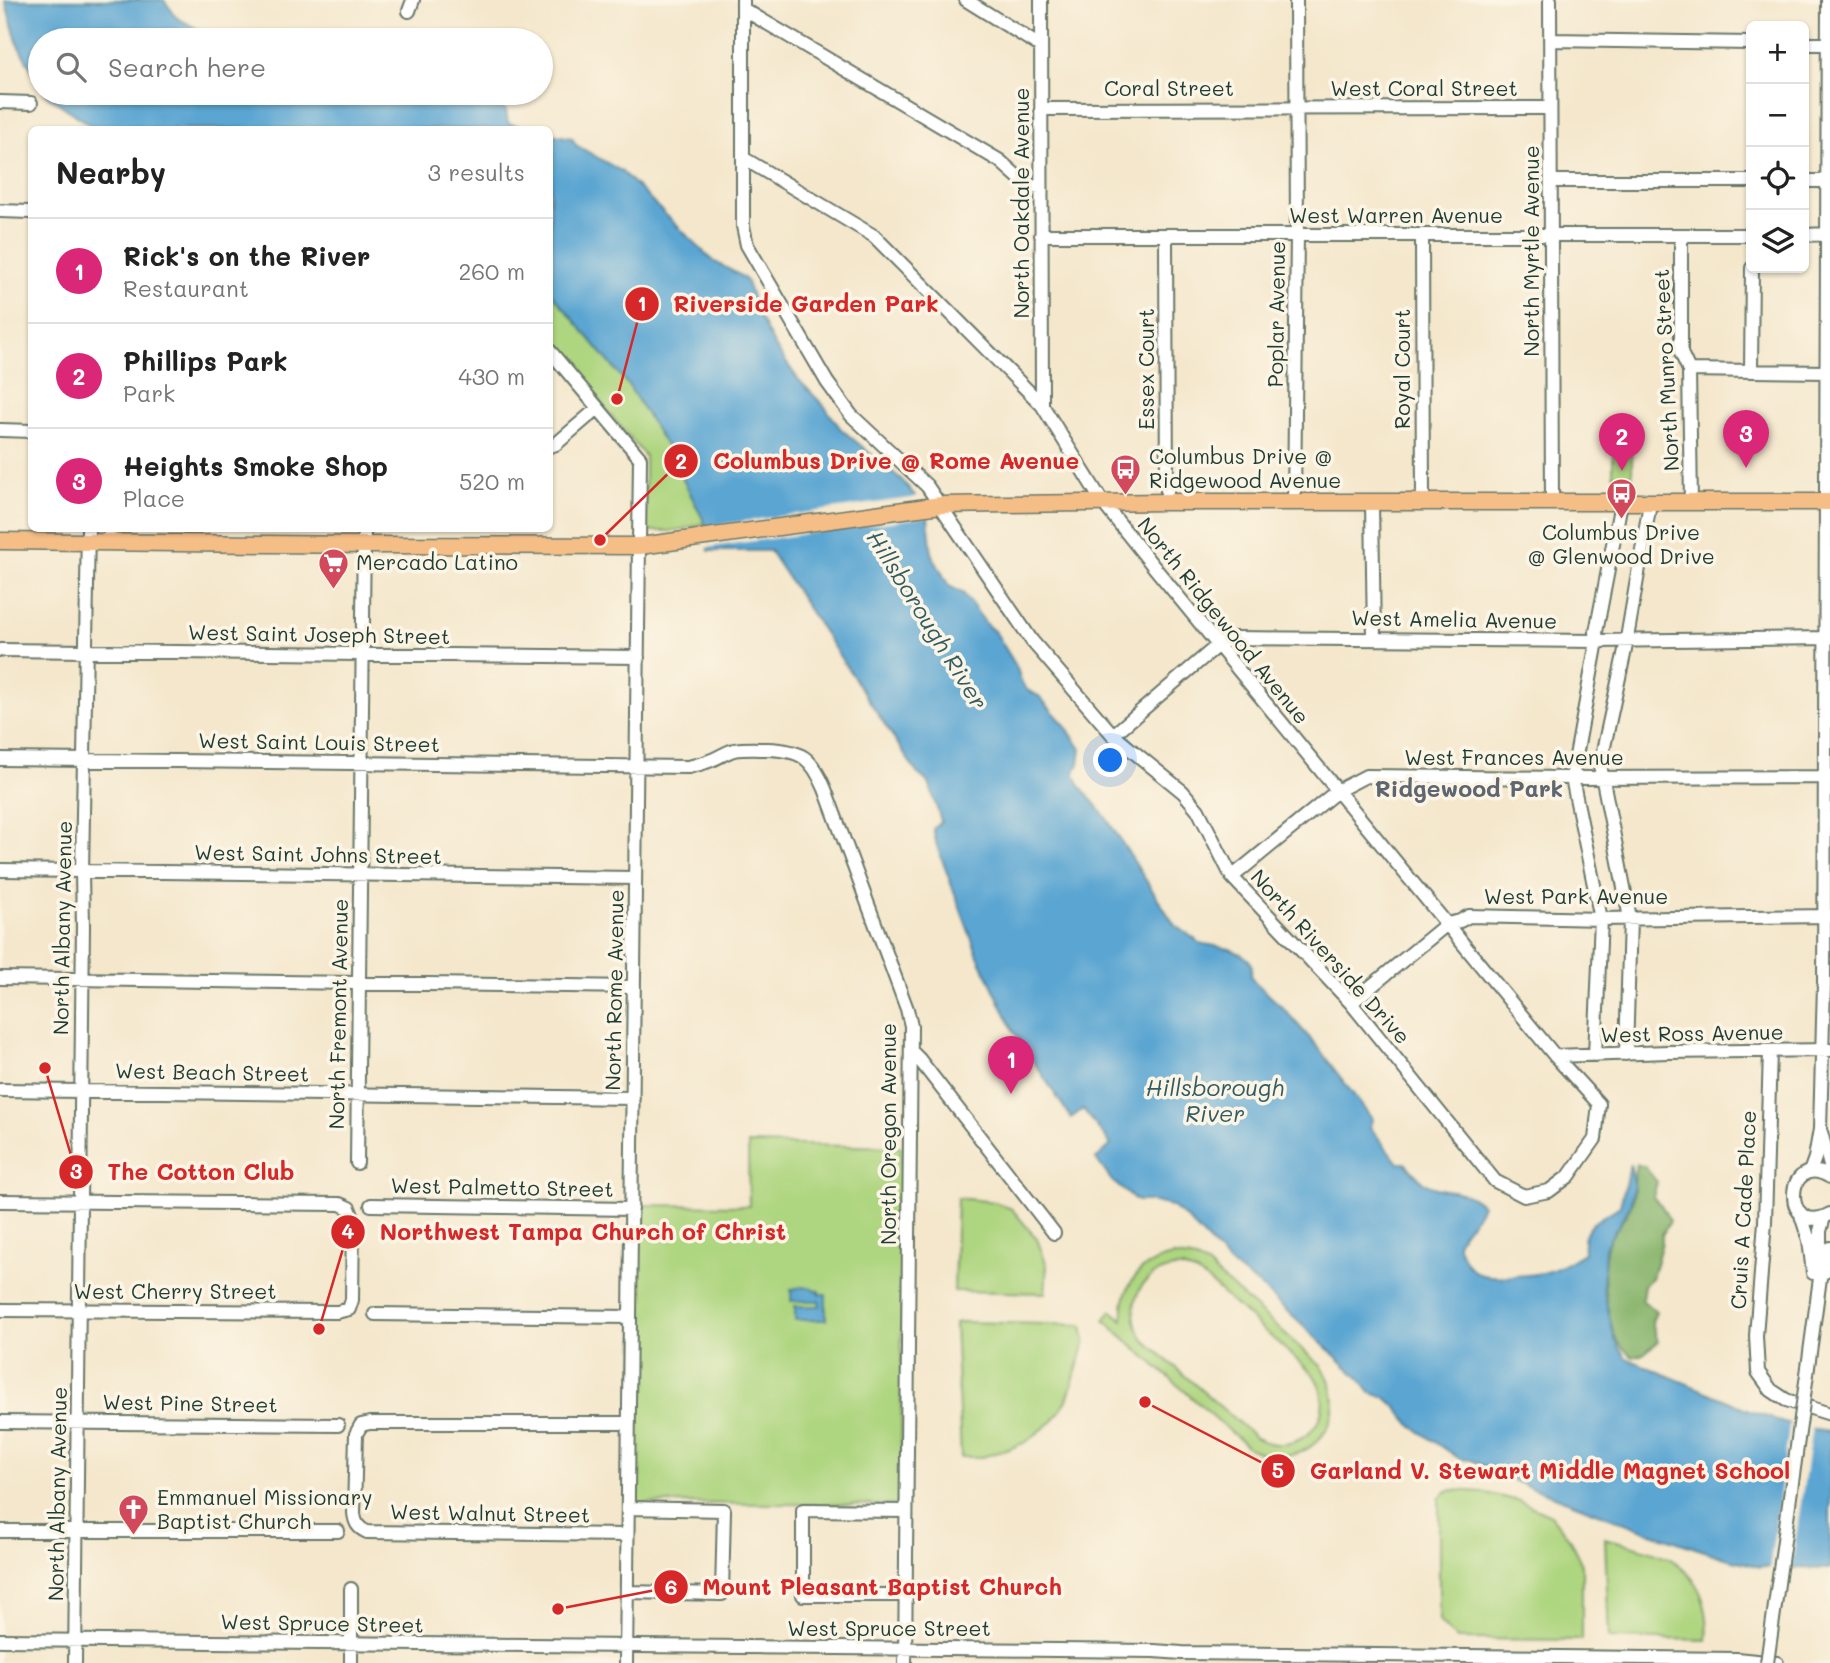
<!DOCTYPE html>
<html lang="en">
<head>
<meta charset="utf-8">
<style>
	body { margin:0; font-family:Mali,sans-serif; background:#f2f2f2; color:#222 }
	.controls { position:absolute; right:21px; top:21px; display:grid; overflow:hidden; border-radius:10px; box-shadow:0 2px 5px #0004 }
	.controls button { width:63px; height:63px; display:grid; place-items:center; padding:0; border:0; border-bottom:2px solid #e0e0e0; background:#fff; color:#222; font:35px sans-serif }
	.you { position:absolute; left:1111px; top:761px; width:24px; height:24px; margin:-18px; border:5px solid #fff; border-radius:50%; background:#1a73e8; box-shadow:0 0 0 10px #1a73e833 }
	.badge { display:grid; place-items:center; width:46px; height:46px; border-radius:50%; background:#db2777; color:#fff; font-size:23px; font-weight:700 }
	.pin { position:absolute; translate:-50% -58px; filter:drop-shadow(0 2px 4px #0008) }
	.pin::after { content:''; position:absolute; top:37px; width:24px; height:21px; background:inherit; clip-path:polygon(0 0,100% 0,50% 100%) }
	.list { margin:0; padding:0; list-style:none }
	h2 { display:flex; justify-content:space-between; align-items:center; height:91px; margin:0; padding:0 28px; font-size:30px }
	h2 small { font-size:23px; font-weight:400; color:#767676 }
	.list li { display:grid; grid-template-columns:46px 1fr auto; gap:21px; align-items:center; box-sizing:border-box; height:105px; padding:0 28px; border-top:2px solid #e0e0e0 }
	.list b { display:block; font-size:26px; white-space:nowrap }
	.list p { margin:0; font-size:23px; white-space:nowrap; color:#767676 }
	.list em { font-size:23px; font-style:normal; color:#767676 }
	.icon { flex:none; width:38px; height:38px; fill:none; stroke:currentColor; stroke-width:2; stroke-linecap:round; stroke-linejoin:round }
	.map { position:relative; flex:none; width:1830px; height:1663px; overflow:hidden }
	.search { position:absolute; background:#fff; box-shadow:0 2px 5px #0004; left:28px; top:28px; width:525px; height:77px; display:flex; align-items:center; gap:18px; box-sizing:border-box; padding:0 24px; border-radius:38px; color:#767676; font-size:26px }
	.panel { position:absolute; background:#fff; box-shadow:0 2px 5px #0004; left:28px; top:126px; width:525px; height:406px; border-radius:10px }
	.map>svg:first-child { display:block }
	.green { fill:#aed57f; stroke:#66895a; stroke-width:2; fill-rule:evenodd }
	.forest { fill:#8ab66e; stroke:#547a51; stroke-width:2 }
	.water { fill:#5aa5d2; stroke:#3c7183; stroke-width:2 }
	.pier { fill:#f4e7cc }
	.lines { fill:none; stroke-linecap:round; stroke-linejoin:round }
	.minor-casing { stroke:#6a7869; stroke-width:16 }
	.major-casing { stroke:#6a7869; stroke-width:19 }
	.minor { stroke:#fff; stroke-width:12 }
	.major { stroke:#f6be87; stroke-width:16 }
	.minor-bridge-casing { stroke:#6a7869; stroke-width:16; stroke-linecap:butt }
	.minor-bridge { stroke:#fff; stroke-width:12 }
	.labels { text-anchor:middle; stroke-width:7; stroke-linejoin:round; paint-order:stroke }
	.street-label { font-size:21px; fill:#1f3d34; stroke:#fcf5e5 }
	.poi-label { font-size:21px; fill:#1f3d34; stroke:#fcf5e5; text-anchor:start }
	.water-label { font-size:23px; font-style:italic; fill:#315c63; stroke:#fcf5e5 }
	.neighbourhood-label { font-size:23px; font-weight:bold; fill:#5e6771; stroke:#fcf5e5 }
	.leader { fill:none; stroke:#d62828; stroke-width:2.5 }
	.callout-dot { fill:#d62828; stroke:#fcf5e5; stroke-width:2.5 }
	.mark-label { font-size:21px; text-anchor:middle; font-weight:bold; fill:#fff }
	.callout-label { font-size:23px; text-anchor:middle; font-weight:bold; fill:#d62828; stroke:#fcf5e5; stroke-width:7; stroke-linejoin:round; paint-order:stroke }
</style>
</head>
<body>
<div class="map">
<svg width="1830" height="1663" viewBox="0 0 1830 1663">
	<rect width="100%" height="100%" fill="#fcf5e5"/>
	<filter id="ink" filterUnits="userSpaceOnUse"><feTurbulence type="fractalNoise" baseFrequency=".0143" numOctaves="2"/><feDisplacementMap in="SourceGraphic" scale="14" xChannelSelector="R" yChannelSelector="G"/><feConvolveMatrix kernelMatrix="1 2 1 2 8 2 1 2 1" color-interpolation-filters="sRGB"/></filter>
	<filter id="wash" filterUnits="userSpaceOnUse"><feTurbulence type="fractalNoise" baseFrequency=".00686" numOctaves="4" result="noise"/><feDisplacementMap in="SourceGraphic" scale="28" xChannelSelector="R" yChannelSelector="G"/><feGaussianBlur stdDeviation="1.57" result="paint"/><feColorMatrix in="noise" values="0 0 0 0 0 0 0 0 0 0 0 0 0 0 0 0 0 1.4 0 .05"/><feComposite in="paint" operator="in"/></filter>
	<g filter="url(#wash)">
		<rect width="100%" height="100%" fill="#f4e7cc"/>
		<path class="green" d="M550 291 629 386 668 449 705 523 676 531H645V456L550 342Z
			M1613 455H1632V493H1624L1617 484 1616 477 1613 474Z
			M748 1144 901 1147 902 1160 901 1505 633 1503 637 1205 749 1206Z
			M957 1198 995 1202 1012 1209 1037 1239 1047 1266 1045 1293 954 1291Z
			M1174 1256 1191 1258 1207 1265 1322 1367C1358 1419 1305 1478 1249 1448L1104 1320 1111 1311 1123 1320C1120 1287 1140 1261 1174 1256ZM1182 1268 1195 1272 1206 1279 1313 1374C1342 1415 1300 1461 1256 1438L1143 1339C1121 1306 1142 1266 1182 1268Z
			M964 1322 1082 1325 1085 1343 1067 1400 1053 1421 1026 1442 1009 1449 982 1457H961L955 1323Z
			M1453 1490 1482 1492 1519 1501 1551 1515 1569 1538 1582 1565V1640L1456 1639 1439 1621V1498L1447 1491Z
			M1605 1538C1625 1544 1656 1550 1672 1560 1700 1577 1710 1609 1707 1640L1609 1638Z"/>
		<path class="forest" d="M1636 1164 1645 1167 1657 1182 1653 1197 1662 1207 1670 1221 1662 1235V1242L1652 1278 1644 1285 1642 1300 1656 1312 1652 1322 1658 1342 1642 1355 1633 1357C1626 1351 1619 1345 1615 1336 1606 1316 1599 1259 1610 1239 1617 1226 1628 1217 1632 1202 1636 1189 1633 1176 1636 1164Z"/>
		<path class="water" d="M5 0H164L177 18 200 30 207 36 206 40H40V85L18 45Z
			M45 93H457L493 102 506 110 508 123 531 129H96L48 96Z
			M550 134 572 138 576 145 621 171 713 261 738 274 746 280 759 316 774 345 798 379 825 407 841 429 902 480 917 498 928 517 932 555 949 586 963 593 987 625 996 633 1016 666 1022 683 1027 690 1039 696 1064 724 1081 749 1079 764 1074 773 1080 786 1105 816 1174 924 1200 943 1230 949 1243 955 1250 961 1252 967 1251 975 1254 981 1284 1009 1315 1044 1372 1119 1370 1127 1398 1163H1405C1411 1169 1417 1178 1425 1183 1442 1195 1463 1185 1482 1205 1476 1220 1463 1229 1457 1243 1461 1254 1468 1269 1479 1274 1489 1279 1540 1275 1550 1271 1562 1267 1573 1259 1584 1253 1581 1221 1599 1221 1620 1206L1630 1164 1634 1183 1630 1206 1605 1247 1603 1288 1615 1340 1626 1358 1761 1415 1807 1429 1830 1432V1569L1760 1567 1722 1557 1654 1534 1517 1482 1471 1460 1460 1459 1412 1426 1397 1408 1385 1397 1370 1393 1361 1380 1259 1285 1232 1266 1186 1218 1171 1206 1150 1201H1137L1112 1181 1096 1159 1111 1145 1083 1109 1071 1118 1014 1032 978 956 937 846 933 829 941 821 929 783 917 773 770 551H709L705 523 668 449 653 425 629 386 550 291Z
			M802 1287 812 1288 819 1291V1294H826V1320H795V1306H820L819 1301H791V1289Z"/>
		<path class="pier" d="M918 495 932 516 705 548 702 527 912 498Z
			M1790 1421 1812 1427 1791 1571H1769Z"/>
	</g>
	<g filter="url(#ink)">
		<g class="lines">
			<defs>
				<path id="minor" d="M743 0V226L747 245 827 382 851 415 927 486 1032 641 1113 735 1183 792 1198 810 1232 877 1351 1003 1495 1181 1524 1196 1549 1191 1569 1176 1595 1139 1599 1104 1555 1056 1154 567 1103 503 1042 405 874 236 743 158
					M966 0 1040 46
					M1041 0 1042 405
					M1550 0 1552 503
					M743 9 1000 161 1028 186 1040 187
					M409 11 413 0
					M1550 40 1751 43
					M1804 44H1829
					M0 102 31 103
					M1041 109 1550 108
					M1551 181H1751
					M1804 181H1828
					M0 211 30 212
					M1041 235H1751
					M1166 235 1167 502
					M1422 235 1423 503
					M1681 235V353L1689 370 1691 503
					M1804 235 1828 234
					M550 351 640 458 626 1663
					M1689 370 1827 372
					M1751 371 1752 268
					M0 430 32 431
					M550 446 556 444 598 408
					M1294 503 1297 235 1296 0
					M1372 503 1374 639
					M106 543 112 528
					M0 650 638 657
					M1113 735 1218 645 1233 638 1597 641 1830 638
					M0 759 688 767C695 765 702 764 709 761 718 758 726 752 734 750 745 748 757 749 767 749 802 750 812 758 825 789L907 1009 911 1026 905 1663
					M0 870 635 878
					M1232 877 1337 791 1366 776 1572 778 1830 777
					M0 978 634 987
					M1351 1003 1447 924 1460 921 1469 916 1601 919 1830 916
					M911 1051 919 1059 1054 1233
					M1770 1051 1765 1222 1756 1336 1758 1372 1771 1390 1786 1400 1830 1414
					M1626 1054 1630 918 1600 765 1625 650 1650 503
					M1595 1055 1601 919 1572 778 1597 641 1596 632 1621 503
					M1555 1056 1668 1052 1830 1050
					M0 1090 633 1098
					M1821 1132 1830 1166
					M357 1163 364 528
					M1810 1172 1815 1158 1820 1129 1824 985 1828 0
					M0 1201 340 1204 349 1208 353 1218 352 1300 349 1309 337 1312 0 1310
					M371 1205 632 1209
					M1800 1212 1809 1240 1813 1273
					M1830 1214C1781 1240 1783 1149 1830 1177
					M1825 1272 1830 1248
					M375 1314 630 1317
					M1808 1367 1820 1278V1231L1824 1217
					M0 1422 338 1425
					M0 1531H338
					M627 1535 367 1532C358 1528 355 1523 354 1513L356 1434 361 1425 370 1423H629
					M627 1592 722 1594 724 1510 628 1508
					M905 1595H803V1510L905 1511
					M0 1640 1154 1651 1182 1653 1736 1659 1777 1663
					M75 1663 83 926 82 872 88 528
					M351 1663V1589"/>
				<path id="major" d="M0 541 364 545 640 546 941 505 1167 502H1830"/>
			</defs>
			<use href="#minor" class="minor-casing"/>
			<use href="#major" class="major-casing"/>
			<use href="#minor" class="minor"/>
			<use href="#major" class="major"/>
			<defs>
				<path id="minor-bridge" d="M1767 1663 1808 1367"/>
			</defs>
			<use href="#minor-bridge" class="minor-bridge-casing"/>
			<use href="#minor-bridge" class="minor-bridge"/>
		</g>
	</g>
	<defs>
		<symbol id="bus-pin" viewBox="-11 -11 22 30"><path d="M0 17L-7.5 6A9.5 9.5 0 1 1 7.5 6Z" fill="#d1495b" stroke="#fcf5e5"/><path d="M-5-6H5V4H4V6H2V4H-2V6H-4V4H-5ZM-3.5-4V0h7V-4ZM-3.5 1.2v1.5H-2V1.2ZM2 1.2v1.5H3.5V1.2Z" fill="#fff"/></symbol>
		<symbol id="supermarket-pin" viewBox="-11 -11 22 30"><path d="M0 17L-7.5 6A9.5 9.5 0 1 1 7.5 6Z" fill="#d1495b" stroke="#fcf5e5"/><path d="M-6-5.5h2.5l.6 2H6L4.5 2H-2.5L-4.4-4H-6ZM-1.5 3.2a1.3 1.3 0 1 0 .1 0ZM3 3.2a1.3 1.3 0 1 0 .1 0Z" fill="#fff"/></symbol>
		<symbol id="church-pin" viewBox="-11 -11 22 30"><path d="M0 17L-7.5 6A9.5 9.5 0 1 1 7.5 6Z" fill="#d1495b" stroke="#fcf5e5"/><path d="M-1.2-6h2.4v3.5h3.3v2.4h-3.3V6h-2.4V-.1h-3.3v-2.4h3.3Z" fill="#fff"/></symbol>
	</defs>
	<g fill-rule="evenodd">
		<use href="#bus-pin" x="1108" y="452" width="35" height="47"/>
		<use href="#bus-pin" x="1604" y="476" width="35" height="47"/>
		<use href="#supermarket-pin" x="316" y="546" width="35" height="47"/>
		<use href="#church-pin" x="116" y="1492" width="35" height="47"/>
	</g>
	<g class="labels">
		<g class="street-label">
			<text x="1169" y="96">Coral Street</text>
			<text x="1424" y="96">West Coral Street</text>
			<text transform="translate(1022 203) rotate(-90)" y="7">North Oakdale Avenue</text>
			<text x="1396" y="223">West Warren Avenue</text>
			<text transform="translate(1532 251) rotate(-90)" y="7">North Myrtle Avenue</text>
			<text transform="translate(1277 314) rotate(-89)" y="7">Poplar Avenue</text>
			<text transform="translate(1147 369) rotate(-90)" y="7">Essex Court</text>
			<text transform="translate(1403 369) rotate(-90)" y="7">Royal Court</text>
			<text transform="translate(1667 370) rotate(-93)" y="7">North Munro Street</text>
			<text transform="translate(1454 620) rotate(1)" y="7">West Amelia Avenue</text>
			<text transform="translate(1223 621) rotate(51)" y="7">North Ridgewood Avenue</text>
			<text transform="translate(319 635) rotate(1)" y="7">West Saint Joseph Street</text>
			<text transform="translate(319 743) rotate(1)" y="7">West Saint Louis Street</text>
			<text x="1514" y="765">West Frances Avenue</text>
			<text transform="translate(318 855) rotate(1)" y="7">West Saint Johns Street</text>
			<text x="1576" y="904">West Park Avenue</text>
			<text transform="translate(63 928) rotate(-89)" y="7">North Albany Avenue</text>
			<text transform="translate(1330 957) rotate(48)" y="7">North Riverside Drive</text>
			<text transform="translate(615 990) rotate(-89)" y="7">North Rome Avenue</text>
			<text transform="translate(339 1014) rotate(-89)" y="7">North Fremont Avenue</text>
			<text transform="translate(1692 1034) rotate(-1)" y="7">West Ross Avenue</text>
			<text transform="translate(212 1073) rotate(1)" y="7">West Beach Street</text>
			<text transform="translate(889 1134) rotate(-90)" y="7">North Oregon Avenue</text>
			<text transform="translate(502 1188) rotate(1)" y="7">West Palmetto Street</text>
			<text transform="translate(1744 1210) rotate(-87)" y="7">Cruis A Cade Place</text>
			<text x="175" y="1299">West Cherry Street</text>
			<text transform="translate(190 1404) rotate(1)" y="7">West Pine Street</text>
			<text transform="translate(58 1494) rotate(-89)" y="7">North Albany Avenue</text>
			<text transform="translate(490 1514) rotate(1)" y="7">West Walnut Street</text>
			<text transform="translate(322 1624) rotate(1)" y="7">West Spruce Street</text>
			<text x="889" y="1636">West Spruce Street</text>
		</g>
		<g class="poi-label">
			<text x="1149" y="464">Columbus Drive @<tspan x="1149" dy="24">Ridgewood Avenue</tspan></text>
			<text x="1621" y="540" text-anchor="middle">Columbus Drive<tspan x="1621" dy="24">@ Glenwood Drive</tspan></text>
			<text x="356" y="570">Mercado Latino</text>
			<text x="157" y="1505">Emmanuel Missionary<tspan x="157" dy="24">Baptist Church</tspan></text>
		</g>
		<g class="water-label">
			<text transform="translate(927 620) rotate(58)" y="8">Hillsborough River</text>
			<text x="1215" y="1096">Hillsborough<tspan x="1215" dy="26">River</tspan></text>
		</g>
		<g class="neighbourhood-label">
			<text x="1469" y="797">Ridgewood Park</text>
		</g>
	</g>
	<path class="leader" d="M617 399L642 304M600 540L681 461M45 1068L76 1172M319 1329L348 1232M1145 1402L1278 1471M558 1609L671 1587"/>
	<g class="callout-dot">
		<circle cx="617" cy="399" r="7"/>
		<circle cx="600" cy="540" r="7"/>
		<circle cx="45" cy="1068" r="7"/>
		<circle cx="319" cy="1329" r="7"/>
		<circle cx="1145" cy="1402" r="7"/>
		<circle cx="558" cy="1609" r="7"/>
		<circle cx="642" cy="304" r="18"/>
		<circle cx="681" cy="461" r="18"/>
		<circle cx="76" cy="1172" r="18"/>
		<circle cx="348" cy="1232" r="18"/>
		<circle cx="1278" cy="1471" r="18"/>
		<circle cx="671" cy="1587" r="18"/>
	</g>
	<g class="mark-label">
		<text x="642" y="311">1</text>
		<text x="681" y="469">2</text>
		<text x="76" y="1179">3</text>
		<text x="348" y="1239">4</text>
		<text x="1278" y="1478">5</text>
		<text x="671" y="1595">6</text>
	</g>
	<g class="callout-label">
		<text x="806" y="312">Riverside Garden Park</text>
		<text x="896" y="469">Columbus Drive @ Rome Avenue</text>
		<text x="201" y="1180">The Cotton Club</text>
		<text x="583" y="1240">Northwest Tampa Church of Christ</text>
		<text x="1550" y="1479">Garland V. Stewart Middle Magnet School</text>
		<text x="882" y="1595">Mount Pleasant Baptist Church</text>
	</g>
</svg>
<div class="controls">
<button>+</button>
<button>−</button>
<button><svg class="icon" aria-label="locate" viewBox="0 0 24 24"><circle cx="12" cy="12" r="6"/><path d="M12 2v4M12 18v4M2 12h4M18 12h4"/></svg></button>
<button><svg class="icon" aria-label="layers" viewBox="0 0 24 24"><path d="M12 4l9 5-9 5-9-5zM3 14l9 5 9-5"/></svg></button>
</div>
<div class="you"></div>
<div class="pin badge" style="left:1011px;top:1094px">1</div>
<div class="pin badge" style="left:1622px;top:471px">2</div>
<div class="pin badge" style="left:1746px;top:468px">3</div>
<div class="search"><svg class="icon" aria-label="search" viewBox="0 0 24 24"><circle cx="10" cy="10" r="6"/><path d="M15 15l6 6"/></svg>Search here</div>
<section class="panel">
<h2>Nearby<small>3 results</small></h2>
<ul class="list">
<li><span class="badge">1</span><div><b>Rick's on the River</b><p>Restaurant</p></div><em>260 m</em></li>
<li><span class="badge">2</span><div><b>Phillips Park</b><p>Park</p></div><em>430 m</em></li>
<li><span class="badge">3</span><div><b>Heights Smoke Shop</b><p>Place</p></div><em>520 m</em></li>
</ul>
</section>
</div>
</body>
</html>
